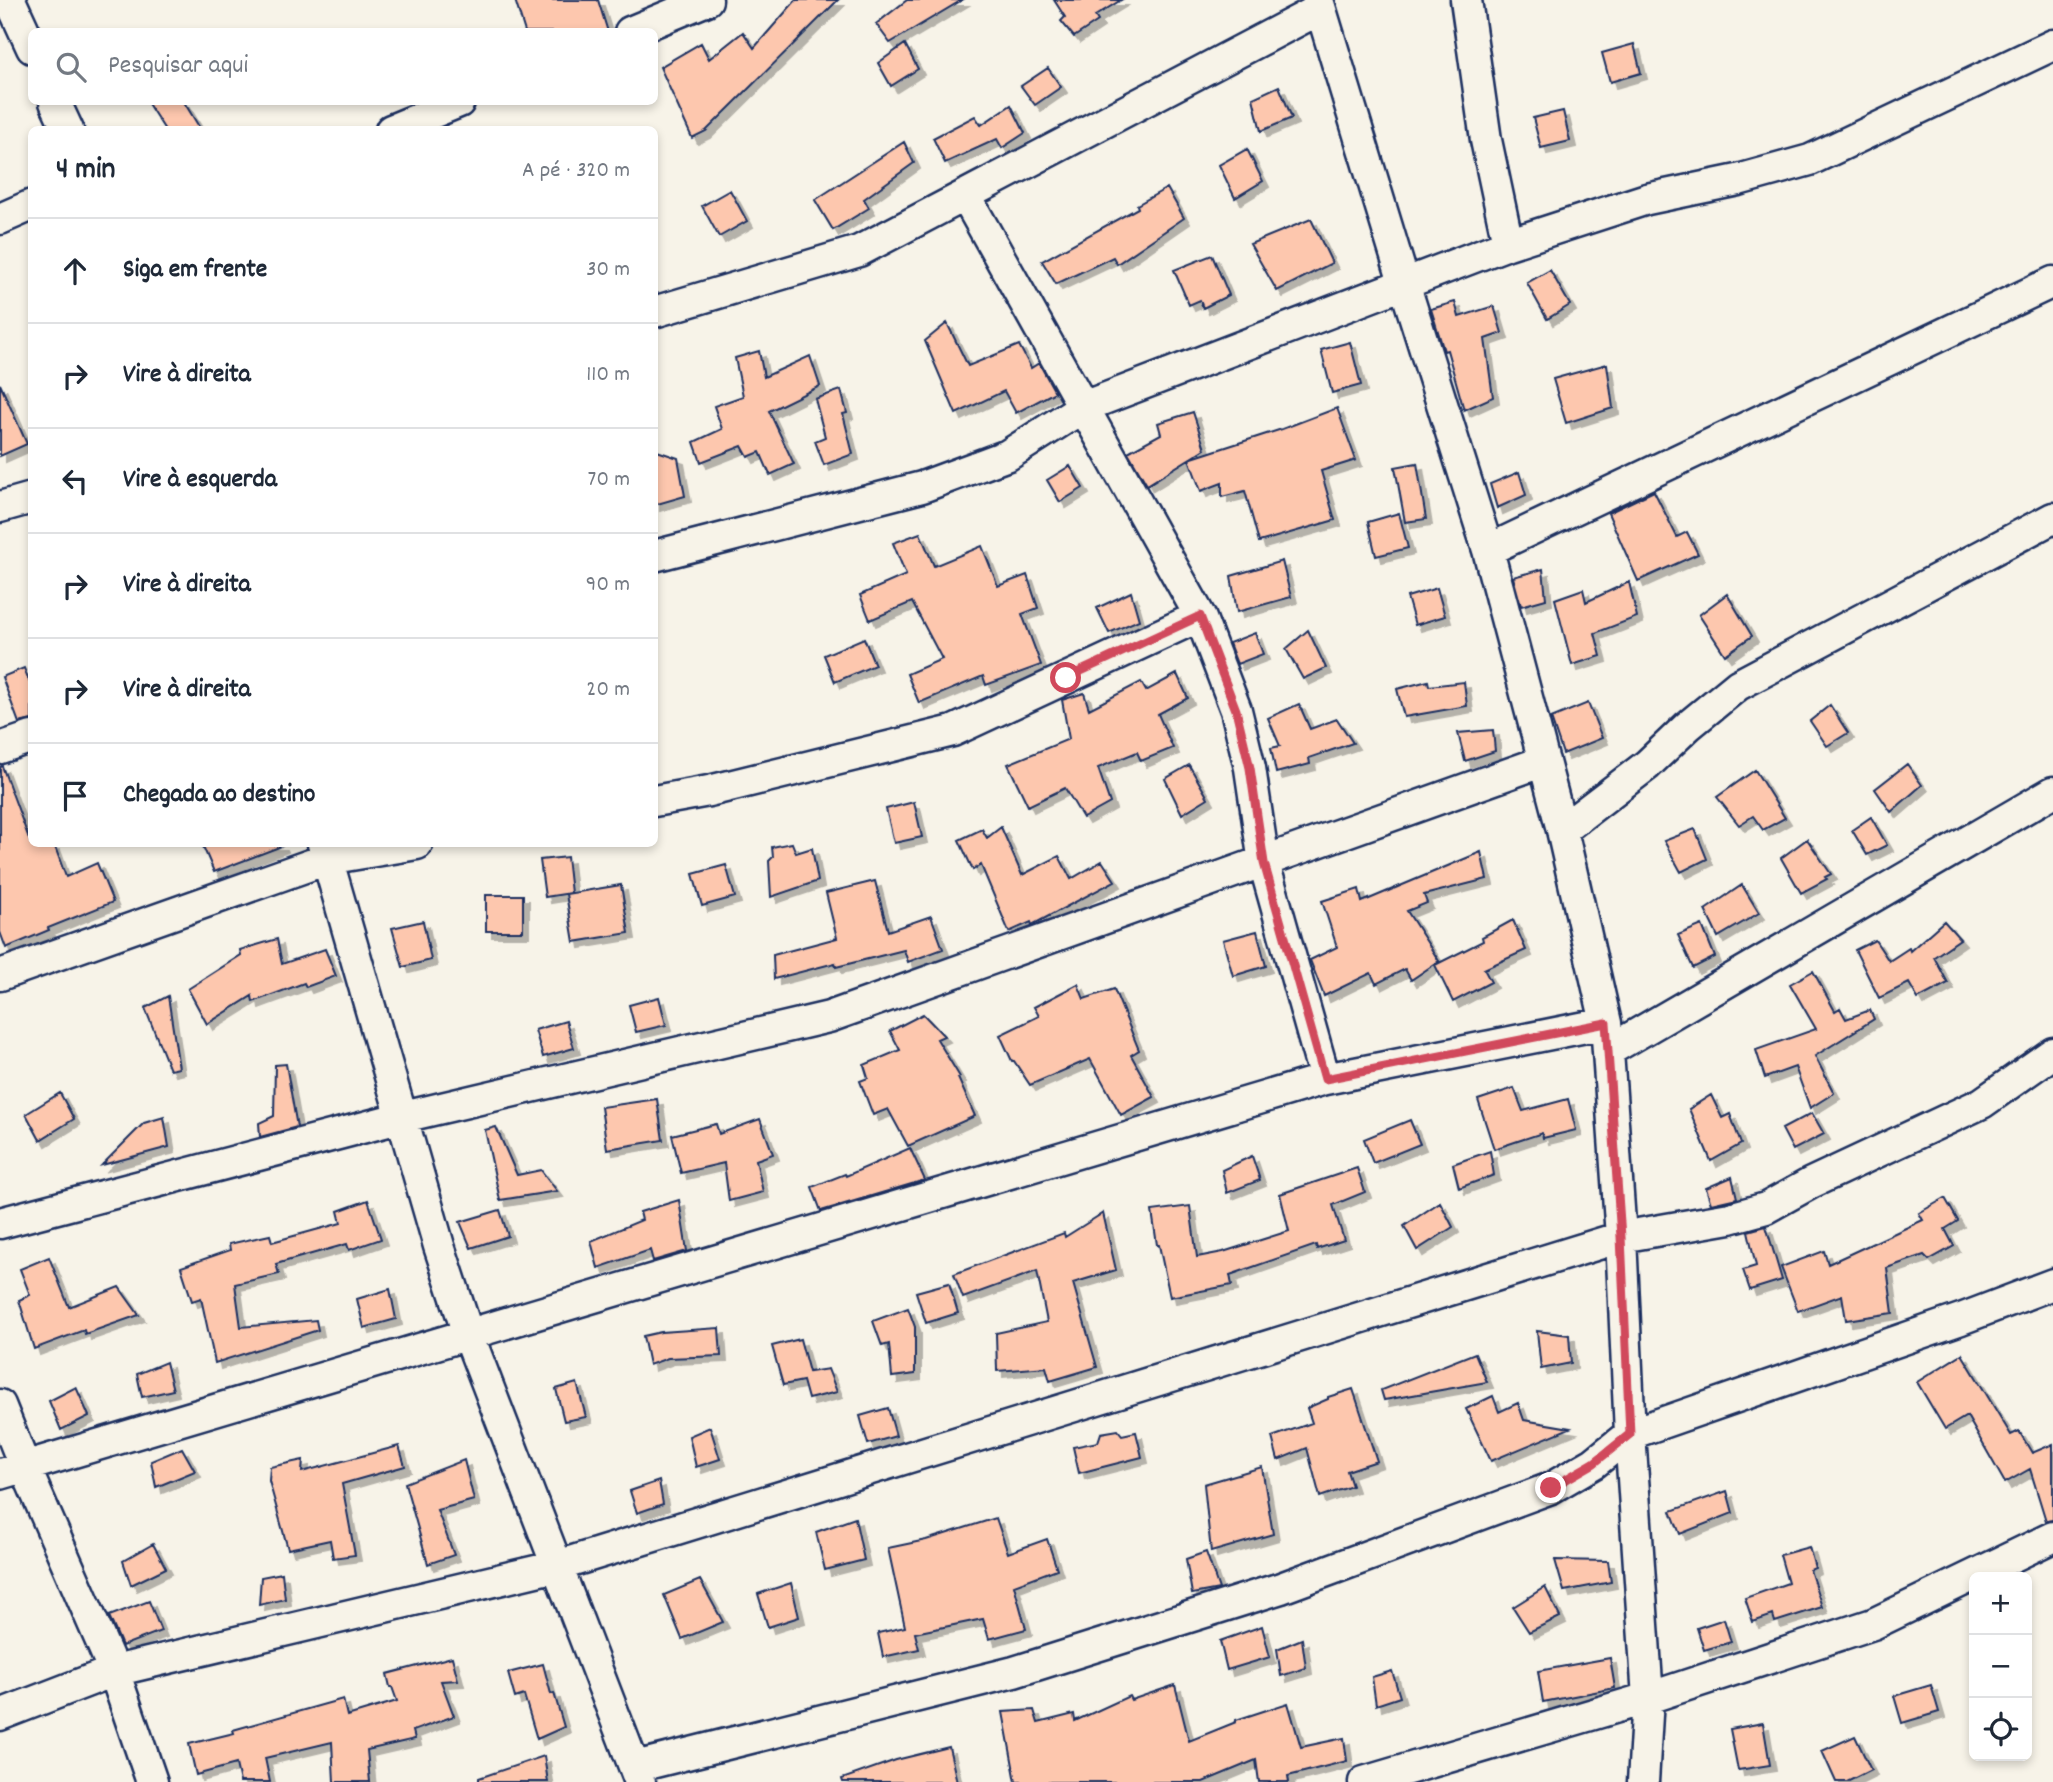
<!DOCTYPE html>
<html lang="pt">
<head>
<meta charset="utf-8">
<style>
	body { margin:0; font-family:Dekko,sans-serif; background:#f2f2f3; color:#1f2937 }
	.controls { position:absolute; right:21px; bottom:21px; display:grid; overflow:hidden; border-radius:10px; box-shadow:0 4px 10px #0003 }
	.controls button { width:63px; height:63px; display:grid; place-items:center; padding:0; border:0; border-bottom:2px solid #e0e1e3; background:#fff; color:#1f2937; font:35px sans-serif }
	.stop { position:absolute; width:21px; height:21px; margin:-16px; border:5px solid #d1495b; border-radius:50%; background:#fff }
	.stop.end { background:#d1495b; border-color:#fff; box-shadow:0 2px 7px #0008 }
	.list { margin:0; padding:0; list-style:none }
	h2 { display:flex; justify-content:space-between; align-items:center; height:91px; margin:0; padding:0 28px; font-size:30px }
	h2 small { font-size:23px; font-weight:400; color:#747a83 }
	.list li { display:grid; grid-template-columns:46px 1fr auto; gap:21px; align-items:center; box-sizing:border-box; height:105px; padding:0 28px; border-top:2px solid #e0e1e3 }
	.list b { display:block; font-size:26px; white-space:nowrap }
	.list em { font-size:23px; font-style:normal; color:#747a83 }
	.icon { flex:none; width:38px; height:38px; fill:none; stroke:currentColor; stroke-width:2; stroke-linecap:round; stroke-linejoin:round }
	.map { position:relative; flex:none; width:2053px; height:1782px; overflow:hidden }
	.search { position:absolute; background:#fff; box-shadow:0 4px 10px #0003; left:28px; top:28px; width:630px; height:77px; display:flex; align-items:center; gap:18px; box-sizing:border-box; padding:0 24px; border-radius:10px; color:#747a83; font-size:26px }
	.panel { position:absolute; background:#fff; box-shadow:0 4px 10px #0003; left:28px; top:126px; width:630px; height:721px; border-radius:10px }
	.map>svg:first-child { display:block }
	.building { fill:#fdc7ae; stroke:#1b2f5e; stroke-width:2; filter:url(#shadow) }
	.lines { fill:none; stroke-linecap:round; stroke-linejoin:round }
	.minor-casing { stroke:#1b2f5e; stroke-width:35 }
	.minor { stroke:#f7f3e8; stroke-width:30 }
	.route { stroke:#d1495b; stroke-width:9 }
</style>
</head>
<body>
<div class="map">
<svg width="2053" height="1782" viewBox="0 0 2053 1782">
	<defs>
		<filter id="shadow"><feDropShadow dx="6" dy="6" stdDeviation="0" flood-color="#0004"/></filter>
	</defs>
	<rect width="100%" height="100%" fill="#f7f3e8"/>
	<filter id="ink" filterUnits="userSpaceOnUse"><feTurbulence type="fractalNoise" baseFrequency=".0143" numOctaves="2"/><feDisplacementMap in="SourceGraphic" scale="14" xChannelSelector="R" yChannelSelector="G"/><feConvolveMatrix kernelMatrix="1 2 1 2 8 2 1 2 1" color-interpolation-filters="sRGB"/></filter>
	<g filter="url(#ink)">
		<path class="building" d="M515 0H598L608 32H525Z
			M796 0H838L706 131 692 138 660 67 701 43 709 59 743 32 754 48Z
			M907 0H962L890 43 876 24Z
			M1054 0H1121L1095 16 1098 21 1074 37 1061 21 1065 17Z
			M905 44 918 69 891 86 878 63Z
			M1634 44 1641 73 1610 82 1602 53Z
			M1048 68 1061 87 1035 105 1021 86Z
			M1279 86 1292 118 1261 131 1253 98Z
			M147 102H184L201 130H165Z
			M1011 105 1025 133 1002 148 997 139 945 163 933 138 975 116 981 125Z
			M1563 111 1570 141 1541 148 1533 118Z
			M904 142 914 163 864 199 869 208 833 230 815 200Z
			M1247 149 1263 181 1235 198 1219 165Z
			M1167 188 1184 218 1117 264 1113 257 1056 284 1042 261 1138 208 1137 205Z
			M730 190 747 221 719 237 702 206Z
			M1311 219 1332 263 1277 291 1250 244Z
			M1212 255 1229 295 1203 308 1200 300 1189 305 1174 270Z
			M1550 270 1570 305 1547 319 1527 283Z
			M1455 302 1459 317 1494 306 1502 333 1485 339 1493 397 1464 410 1447 350 1444 351 1431 309Z
			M947 323 968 366 1019 345 1031 368 1039 363 1055 392 1016 413 1004 391 956 414 925 341Z
			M1350 342 1361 385 1332 393 1321 350Z
			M759 351 764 377 810 356 820 386 769 411 794 464 770 475 760 452 748 457 742 446 701 462 694 442 722 429 714 406 743 396 735 358Z
			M1607 364 1613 408 1566 423 1553 379Z
			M0 384 27 444 0 456Z
			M841 390 847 413 843 414 853 454 824 465 815 441 825 437 815 399Z
			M1337 408 1356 460 1321 471 1335 520 1259 542 1245 491 1222 497V483L1201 491 1189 459 1147 485 1128 452 1161 434 1158 423 1193 412 1205 449 1189 459 1282 429Z
			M654 450 678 458 685 496 654 505Z
			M1417 463 1426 519 1405 522 1395 467Z
			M1070 466 1083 488 1060 502 1047 480Z
			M1519 472 1526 495 1497 508 1490 484Z
			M1654 491 1677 537 1687 532 1698 554 1638 581 1608 513Z
			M1399 513 1408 548 1376 556 1368 522Z
			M920 533 934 566 982 546 998 586 1027 575 1038 608 1022 614 1041 665 986 685 983 676 919 703 907 674 942 659 912 602 870 620 860 595 906 575 893 543Z
			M1282 561 1291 597 1237 612 1231 576Z
			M1543 569 1546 599 1521 606 1513 577Z
			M1629 582 1637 617 1595 633 1601 656 1572 665 1555 599 1583 589 1586 602Z
			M1437 588 1445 616 1415 625 1407 597Z
			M1131 592 1139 620 1109 633 1097 608Z
			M1727 594 1752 636 1725 655 1699 615Z
			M1308 630 1326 668 1303 679 1286 649Z
			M1255 633 1263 654 1237 664 1229 643Z
			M864 638 875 665 835 682 824 655Z
			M24 668 32 688V720L19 723 2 677Z
			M1177 674 1188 698 1158 714 1173 748 1141 761 1137 752 1098 768 1110 803 1083 818 1065 788 1028 806 1008 764 1069 739 1062 700 1084 693 1089 709 1141 682 1146 691Z
			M1428 681 1429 686 1464 682 1467 706 1404 717 1397 689Z
			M1588 703 1602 738 1563 754 1551 718Z
			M1299 704 1310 729 1337 719 1353 743 1309 758 1310 764 1276 773 1271 748 1280 746 1268 718Z
			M1830 705 1848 733 1827 746 1810 721Z
			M1493 730 1495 751 1465 761 1458 733Z
			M1907 764 1922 785 1891 812 1875 789Z
			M1189 765 1208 798 1182 814 1165 779Z
			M2 766 31 844H54L66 877 97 863 113 902 48 928 49 930 6 948 0 932V767Z
			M1755 770 1785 818 1763 830 1753 816 1739 825 1717 797Z
			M914 802 922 837 894 843 886 809Z
			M1871 817 1887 845 1867 855 1852 830Z
			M1001 827 1022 875 1059 856 1071 879 1102 861 1115 881 1032 925 1031 922 1009 932 981 865 973 870 959 840 982 829 987 838Z
			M1695 829 1707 859 1681 872 1664 841Z
			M1807 839 1831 874 1825 877 1827 879 1801 893 1781 858Z
			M792 843 796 853 812 848 818 881 771 897 769 861 773 857 772 847Z
			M202 844H281L282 846 214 872Z
			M1481 852 1487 879 1424 895 1427 903 1407 911 1439 961 1411 980 1405 969 1376 984 1371 973 1324 996 1310 960 1337 947 1322 901 1359 889 1362 902Z
			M567 857 571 893 545 897 540 860Z
			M726 865 735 897 702 906 693 874Z
			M875 881 888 931 931 916 943 949 908 962 904 950 836 967 835 963 774 979 773 955 837 938 826 893Z
			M621 885 629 933 574 942 566 894Z
			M1742 885 1759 913 1718 937 1705 910Z
			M486 895H523V931H486Z
			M1513 920 1526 950 1484 969 1491 982 1453 1002 1435 965 1483 941 1482 937Z
			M423 921 431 960 403 967 392 928Z
			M1944 921 1960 939 1934 957 1948 983 1918 999 1909 983 1879 998 1855 950 1875 940 1889 961 1909 948 1910 951Z
			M1702 925 1715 957 1693 968 1678 935Z
			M1257 931 1266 966 1233 976 1223 940Z
			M277 939 282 964 325 949 336 976 306 987 304 983 253 1002 252 996 207 1024 188 989 241 955 240 950Z
			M1813 971 1835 1011 1840 1008 1846 1019 1870 1010 1874 1019 1815 1056 1834 1093 1810 1108 1795 1067 1765 1078 1756 1050 1816 1029 1790 984Z
			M1078 984 1084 999 1114 989 1139 1050 1131 1055 1154 1097 1121 1115 1090 1059 1030 1085 1014 1061H1012L1000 1035 1039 1016 1034 1007Z
			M168 996 179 1068 170 1070 145 1008Z
			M659 997 666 1025 636 1032 629 1005Z
			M923 1014 944 1036 937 1039 960 1077 958 1078 975 1116 908 1146 888 1109 873 1115 860 1081 868 1078 864 1065 900 1050 890 1031Z
			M566 1021 574 1048 543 1057 535 1030Z
			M286 1064 297 1127 260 1137 259 1123 274 1116 275 1065Z
			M1514 1088 1523 1111 1568 1099 1576 1130 1543 1138 1542 1133 1494 1149 1478 1100Z
			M60 1093 74 1119 40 1140 26 1114Z
			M1711 1095 1722 1118 1730 1114 1741 1144 1711 1161 1689 1109Z
			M657 1099 663 1140 607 1149 601 1107Z
			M1812 1113 1824 1134 1793 1150 1782 1129Z
			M164 1117 169 1147 102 1165 144 1123Z
			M760 1119 773 1154 756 1160 763 1192 729 1201 724 1163 681 1173 672 1135 716 1124 719 1134Z
			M1410 1120 1420 1144 1373 1163 1364 1139Z
			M496 1127 517 1175 541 1170 557 1191 500 1200 485 1130Z
			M910 1148 925 1180 821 1211 812 1187 845 1174 846 1176Z
			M1490 1151 1494 1175 1459 1188 1453 1164Z
			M1252 1156 1260 1180 1227 1193 1222 1170Z
			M1357 1168 1365 1192 1333 1205 1344 1240 1317 1249 1316 1245 1230 1275 1232 1285 1170 1297 1159 1245H1157L1152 1211 1190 1206 1197 1257 1223 1252 1289 1231 1280 1194Z
			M1732 1177 1737 1198 1711 1204 1706 1188Z
			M1945 1198 1958 1221 1945 1229 1954 1246 1929 1260 1924 1255 1887 1268 1893 1313 1846 1320 1842 1295 1798 1311 1781 1267 1824 1251 1828 1264 1923 1220 1919 1213Z
			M368 1200 381 1239 349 1250 347 1244 276 1264 279 1274 235 1284 241 1327 316 1320 318 1330 215 1363 201 1298 192 1301 181 1267 230 1250 229 1244 270 1235 272 1242 341 1223 338 1211Z
			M679 1200 687 1251 653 1261 650 1250 598 1268 591 1241 642 1220 640 1212Z
			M1440 1202 1453 1227 1417 1250 1404 1226Z
			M500 1210 508 1236 471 1248 460 1222Z
			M1103 1213 1116 1270 1073 1283 1097 1367 1050 1381 1046 1367 997 1371 996 1333 1047 1322 1037 1271 963 1298 954 1274 1064 1233 1065 1237Z
			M1766 1226 1782 1280 1750 1290 1743 1270 1756 1266 1748 1231Z
			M49 1257 69 1307 119 1287 139 1315 85 1334 84 1330 34 1349 19 1300 30 1295 20 1269Z
			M949 1283 958 1313 926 1323 916 1292Z
			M390 1289 396 1319 364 1328 357 1299Z
			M908 1308 915 1327V1374L892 1377 889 1344 882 1346 873 1321Z
			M719 1328 721 1356 668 1358 649 1365 643 1336 661 1332Z
			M1537 1331 1569 1335 1571 1363 1541 1369Z
			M800 1339 809 1372 828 1369 837 1392 808 1399 803 1381 783 1385 772 1346Z
			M1475 1353 1487 1382 1384 1400 1381 1390Z
			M1962 1354 2011 1435 2019 1431 2032 1453 2053 1444V1520L2046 1521 2030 1469 2005 1483 1967 1416 1945 1429 1917 1382Z
			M166 1362 173 1390 142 1397 137 1374Z
			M577 1383 586 1417 564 1421 556 1389Z
			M76 1387 89 1416 61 1430 49 1401Z
			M1353 1389 1377 1461 1347 1471 1352 1486 1320 1497 1307 1448 1278 1460 1272 1437 1312 1423 1307 1408 1328 1399V1397Z
			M1493 1396 1499 1412 1518 1403 1524 1420 1570 1428 1491 1461 1466 1409Z
			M888 1408 896 1436 868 1444 860 1416Z
			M710 1427 720 1459 696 1467 689 1436Z
			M1118 1430 1122 1435 1136 1432 1142 1457 1079 1473 1073 1447 1098 1442 1101 1433Z
			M399 1446 405 1466 342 1484 355 1555 333 1558 330 1540 288 1549 269 1481 270 1467 303 1460 302 1472Z
			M182 1448 195 1471 156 1487 151 1461Z
			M464 1460 474 1500 437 1510 454 1555 428 1564 405 1483Z
			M1262 1467 1273 1534 1211 1552 1204 1484Z
			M659 1481 663 1504 637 1513 630 1491Z
			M1727 1491 1733 1513 1680 1534 1671 1511Z
			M855 1518 864 1560 825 1570 816 1532Z
			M996 1518 1008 1553 1047 1539 1057 1569 1014 1585 1026 1629 989 1639 983 1619 915 1633 919 1649 883 1657 878 1633 905 1627 888 1548 926 1540Z
			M153 1544 166 1568 131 1585 123 1561Z
			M1809 1547 1815 1568 1810 1570 1822 1607 1775 1622 1773 1615 1753 1622 1745 1598 1788 1583 1780 1555Z
			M1206 1552 1219 1589 1192 1594 1186 1559Z
			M1555 1560 1608 1561 1611 1582 1564 1591Z
			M282 1573 285 1599 259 1605 261 1577Z
			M700 1580 723 1622 682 1639 664 1595Z
			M791 1583 799 1617 768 1627 758 1594Z
			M1545 1587 1560 1617 1529 1632 1513 1607Z
			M149 1601 161 1631 122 1646 109 1616Z
			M1724 1619 1731 1642 1704 1650 1697 1628Z
			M1262 1626 1270 1657 1227 1670 1220 1641Z
			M1302 1639 1306 1668 1281 1676 1277 1649Z
			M452 1657 458 1680 441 1681 454 1716 413 1731 415 1739 367 1750 370 1782H334L332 1742 265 1758 270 1782H240L236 1764 196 1775 189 1744 234 1733 233 1730 343 1699 347 1716 397 1701 392 1687H390L387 1674Z
			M1610 1658 1615 1688 1543 1702 1538 1671Z
			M543 1664 551 1694 554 1693 564 1727 537 1739 524 1695 515 1698 508 1673Z
			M1392 1671 1400 1697 1376 1705 1372 1677Z
			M1175 1685 1189 1741 1236 1722V1720L1288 1703 1301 1747 1344 1738 1347 1761 1288 1776 1289 1782H1259L1256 1760 1203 1782H1016L1003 1712 1034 1710 1038 1723 1074 1714 1075 1721 1129 1696 1131 1700Z
			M1931 1685 1939 1712 1902 1723 1894 1696Z
			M1763 1723 1770 1765 1738 1770 1730 1729Z
			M1855 1736 1871 1770 1847 1782H1836L1822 1751Z
			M949 1747 957 1782H843L842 1779 896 1760Z
			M544 1756 548 1782H479V1778Z"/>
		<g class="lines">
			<defs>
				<path id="minor" d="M10 0 32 48
					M1318 0 1404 283 1488 550 1562 830 1606 1023 1621 1237 1630 1434 1648 1698 1643 1782
					M1466 0 1486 140 1508 244
					M630 32 707 0
					M55 102 68 130
					M391 130 459 102
					M965 195 1200 616 1236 710 1250 768 1264 863 1325 1079
					M0 219 32 205
					M654 312 859 251 1320 9
					M0 507 32 498
					M1488 550 2053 282
					M654 556 922 487 1008 455 1083 407 1508 244 1647 199 1738 180 1810 160 2053 45
					M0 748 32 737
					M654 801 709 791 953 731 1200 616
					M1562 830 1647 765 1688 726 1738 685 2053 518
					M323 844 439 1246 468 1334 640 1782
					M0 975 327 859 417 844
					M1608 1051 2053 792
					M0 1223 403 1117 829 1017 1544 761
					M0 1405 24 1465 114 1671 152 1782
					M0 1474 1325 1079 1606 1023
					M0 1715 114 1671 557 1566 1621 1237 1730 1218 1766 1208 1811 1183 1982 1103 2053 1053
					M635 1767 1014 1672 1281 1588 1551 1488 1594 1463 1630 1434 1961 1319 2053 1284
					M1364 1782 1648 1698 1873 1624 2053 1537"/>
			</defs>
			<use href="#minor" class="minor-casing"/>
			<use href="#minor" class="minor"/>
		</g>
	</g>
	<g class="lines" filter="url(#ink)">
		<path class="route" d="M1066 678 1200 616 1236 710 1250 768 1264 863 1325 1079 1606 1023 1621 1237 1630 1434 1594 1463 1551 1488"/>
	</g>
</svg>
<div class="controls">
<button>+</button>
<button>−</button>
<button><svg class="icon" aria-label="locate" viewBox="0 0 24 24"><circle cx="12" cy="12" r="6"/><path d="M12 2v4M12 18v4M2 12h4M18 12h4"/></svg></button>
</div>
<div class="stop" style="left:1066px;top:678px"></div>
<div class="stop end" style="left:1551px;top:1488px"></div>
<div class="search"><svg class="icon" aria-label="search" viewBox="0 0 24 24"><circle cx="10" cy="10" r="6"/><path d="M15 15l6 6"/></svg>Pesquisar aqui</div>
<section class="panel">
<h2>4 min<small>A pé · 320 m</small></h2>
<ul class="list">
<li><svg class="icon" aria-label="ahead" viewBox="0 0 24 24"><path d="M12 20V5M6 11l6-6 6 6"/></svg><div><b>Siga em frente</b></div><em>30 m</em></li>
<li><svg class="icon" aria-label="right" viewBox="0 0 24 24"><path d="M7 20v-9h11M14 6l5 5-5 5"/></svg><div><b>Vire à direita</b></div><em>110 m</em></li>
<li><svg class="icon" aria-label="left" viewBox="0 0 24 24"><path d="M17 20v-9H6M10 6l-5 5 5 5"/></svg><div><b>Vire à esquerda</b></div><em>70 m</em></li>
<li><svg class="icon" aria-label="right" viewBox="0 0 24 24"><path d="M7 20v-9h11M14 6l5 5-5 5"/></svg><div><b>Vire à direita</b></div><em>90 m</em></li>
<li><svg class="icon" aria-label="right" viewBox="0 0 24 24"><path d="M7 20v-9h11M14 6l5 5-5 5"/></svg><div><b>Vire à direita</b></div><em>20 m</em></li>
<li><svg class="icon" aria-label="arrive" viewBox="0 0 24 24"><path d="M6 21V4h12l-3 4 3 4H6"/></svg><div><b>Chegada ao destino</b></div></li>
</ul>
</section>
</div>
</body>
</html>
